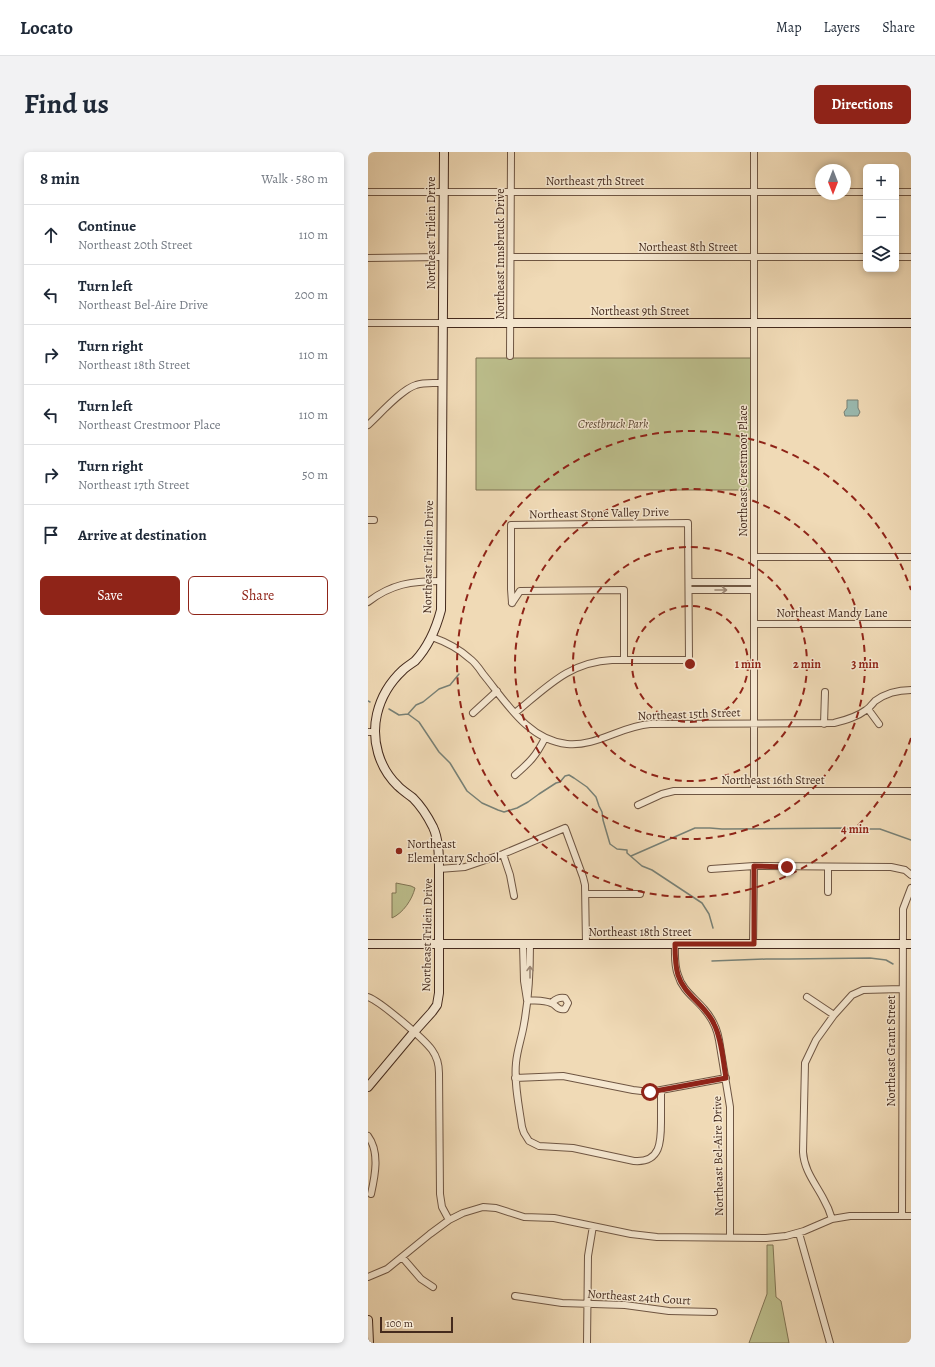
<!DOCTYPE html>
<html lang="en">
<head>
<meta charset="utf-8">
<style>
	body { margin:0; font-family:Alegreya,serif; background:#f2f2f3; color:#1f2937 }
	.controls { position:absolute; right:12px; top:12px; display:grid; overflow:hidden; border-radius:6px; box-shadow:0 2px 6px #0003 }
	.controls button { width:36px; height:36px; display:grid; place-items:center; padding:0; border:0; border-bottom:1px solid #e0e1e3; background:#fff; color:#1f2937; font:20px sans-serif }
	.compass { position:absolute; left:447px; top:12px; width:36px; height:36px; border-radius:50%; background:#fff; box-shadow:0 2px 6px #0003; rotate:180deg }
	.scale { position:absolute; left:12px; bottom:10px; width:73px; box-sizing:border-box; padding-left:4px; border:2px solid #442a1d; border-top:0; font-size:11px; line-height:14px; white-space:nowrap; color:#442a1d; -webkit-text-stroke:3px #f5e7d0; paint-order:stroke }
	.stop { position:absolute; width:12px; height:12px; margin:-9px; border:3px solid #8f2418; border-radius:50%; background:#fff }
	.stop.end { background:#8f2418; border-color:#fff; box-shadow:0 1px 4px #0008 }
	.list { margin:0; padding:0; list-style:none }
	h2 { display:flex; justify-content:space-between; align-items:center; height:52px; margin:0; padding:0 16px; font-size:17px }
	h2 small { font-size:13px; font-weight:400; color:#747a83 }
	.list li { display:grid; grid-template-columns:26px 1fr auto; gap:12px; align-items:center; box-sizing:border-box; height:60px; padding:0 16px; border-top:1px solid #e0e1e3 }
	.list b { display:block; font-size:15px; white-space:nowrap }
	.list p { margin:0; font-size:13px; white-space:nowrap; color:#747a83 }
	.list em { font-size:13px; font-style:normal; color:#747a83 }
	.actions { display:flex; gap:8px; padding:12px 16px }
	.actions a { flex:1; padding:9px 0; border:1px solid #8f2418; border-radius:6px; text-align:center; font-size:14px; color:#8f2418 }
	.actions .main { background:#8f2418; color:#fff }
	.icon { flex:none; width:22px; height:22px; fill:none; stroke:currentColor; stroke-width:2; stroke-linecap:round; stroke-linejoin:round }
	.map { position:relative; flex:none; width:543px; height:1191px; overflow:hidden; border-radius:6px }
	header { display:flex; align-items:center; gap:24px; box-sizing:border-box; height:56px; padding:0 20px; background:#fff; border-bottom:1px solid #e0e1e3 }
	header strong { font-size:19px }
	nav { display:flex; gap:22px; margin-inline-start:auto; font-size:14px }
	.intro { display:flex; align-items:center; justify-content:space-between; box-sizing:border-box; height:96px; padding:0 24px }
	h1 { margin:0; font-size:28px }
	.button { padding:10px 18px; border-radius:6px; background:#8f2418; color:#fff; font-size:14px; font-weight:700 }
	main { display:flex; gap:24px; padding:0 24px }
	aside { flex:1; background:#fff; border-radius:6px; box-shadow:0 2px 6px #0003 }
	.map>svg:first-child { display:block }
	.green { fill:#bcbe8c; stroke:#807454 }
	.water { fill:#9abab0; stroke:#788075 }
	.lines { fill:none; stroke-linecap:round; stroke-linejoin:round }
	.stream { stroke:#788075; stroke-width:1.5 }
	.street-casing { stroke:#6f5643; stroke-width:8 }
	.secondary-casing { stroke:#442a1d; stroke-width:10 }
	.street { stroke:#f5e7d0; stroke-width:6 }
	.secondary { stroke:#f5e7d0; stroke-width:8 }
	.oneway { stroke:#9c8876 }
	.route { stroke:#8f2418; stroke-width:5 }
	.ring { fill:none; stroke:#8f2418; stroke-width:2; stroke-dasharray:7 5 }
	.poi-dot { fill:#8f2418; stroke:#f5e7d0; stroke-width:1.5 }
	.labels { text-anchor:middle; stroke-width:3; stroke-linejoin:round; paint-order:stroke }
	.street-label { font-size:12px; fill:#442a1d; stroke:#f5e7d0 }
	.park-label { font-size:12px; font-style:italic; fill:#5c4833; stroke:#f5e7d0 }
	.poi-label { font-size:12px; fill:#442a1d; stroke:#f5e7d0; text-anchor:start }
	.centre { fill:#8f2418; stroke:#f5e7d0; stroke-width:2 }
	.ring-label { font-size:12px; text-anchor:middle; font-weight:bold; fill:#8f2418; stroke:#f5e7d0; stroke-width:3; stroke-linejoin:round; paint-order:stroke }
</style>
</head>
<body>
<header>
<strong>Locato</strong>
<nav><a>Map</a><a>Layers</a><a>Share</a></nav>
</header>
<div class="intro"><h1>Find us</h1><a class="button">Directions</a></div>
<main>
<aside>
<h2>8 min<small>Walk · 580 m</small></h2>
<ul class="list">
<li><svg class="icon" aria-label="ahead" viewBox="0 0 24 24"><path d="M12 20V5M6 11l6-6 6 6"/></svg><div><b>Continue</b><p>Northeast 20th Street</p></div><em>110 m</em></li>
<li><svg class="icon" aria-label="left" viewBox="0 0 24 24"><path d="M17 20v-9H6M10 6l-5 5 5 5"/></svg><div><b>Turn left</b><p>Northeast Bel-Aire Drive</p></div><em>200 m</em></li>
<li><svg class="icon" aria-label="right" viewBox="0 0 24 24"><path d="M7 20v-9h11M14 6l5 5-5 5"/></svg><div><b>Turn right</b><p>Northeast 18th Street</p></div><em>110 m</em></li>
<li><svg class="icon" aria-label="left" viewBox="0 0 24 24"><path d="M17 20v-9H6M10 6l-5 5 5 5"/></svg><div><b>Turn left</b><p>Northeast Crestmoor Place</p></div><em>110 m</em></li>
<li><svg class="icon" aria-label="right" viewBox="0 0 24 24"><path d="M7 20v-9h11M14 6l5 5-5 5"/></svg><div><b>Turn right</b><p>Northeast 17th Street</p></div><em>50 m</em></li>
<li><svg class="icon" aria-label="arrive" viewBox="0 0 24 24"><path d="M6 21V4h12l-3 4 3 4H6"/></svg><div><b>Arrive at destination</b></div></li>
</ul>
<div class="actions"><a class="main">Save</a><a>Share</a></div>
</aside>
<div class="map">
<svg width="543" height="1191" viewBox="0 0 543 1191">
	<rect width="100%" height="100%" fill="#f0dab6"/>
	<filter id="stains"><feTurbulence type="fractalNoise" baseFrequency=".005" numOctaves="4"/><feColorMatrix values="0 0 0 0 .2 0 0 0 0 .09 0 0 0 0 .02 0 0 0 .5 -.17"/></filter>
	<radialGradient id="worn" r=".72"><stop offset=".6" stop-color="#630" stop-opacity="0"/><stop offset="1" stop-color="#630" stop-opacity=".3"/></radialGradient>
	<path class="green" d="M108 206H383V338H108Z
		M28 731 43 734 47 736C44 748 35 761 24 766V741H28Z
		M399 1093H405L408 1145 413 1149 421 1191H381L399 1142Z"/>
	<path class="water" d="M479 248H490V256L492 260 490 264H477L476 260 479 256Z"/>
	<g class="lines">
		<path class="stream" d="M0 549 2 550
			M21 557 31 563 40 562 51 570 71 600 82 611 99 639 114 651 130 658 136 660 149 656 160 650 171 642 188 631 192 630 197 624 201 623 206 626 219 635 228 645 231 654 234 660 235 668 242 692 249 697 259 698V701L274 714 284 718 334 751 341 762 345 776
			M40 562 48 553 55 550 71 537 82 533 91 522
			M263 704 327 676H342L354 677 474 676 483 677H512L543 688
			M344 809 398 807H421L502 806 518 808 525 812"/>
		<defs>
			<path id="street" d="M0 40H453
				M477 40H498
				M528 40H543
				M143 105H498
				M528 105H543
				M0 106 75 105
				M0 171H75
				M142 204 143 0
				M0 273C12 262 34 237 48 233 56 230 65 231 73 231
				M0 368H6
				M386 405H543
				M321 430H386
				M321 438H386
				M0 450C23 432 44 429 72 429
				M144 451 143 437V373L320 371 321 508H244C201 510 179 535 147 561
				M144 451 152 439 256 438V508
				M386 472H543
				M64 485C78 490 90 496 101 506 107 510 111 516 115 522 138 550 160 588 199 592 228 595 253 574 282 572L466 571C478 568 489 565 498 558 502 556 504 552 507 549 518 541 530 538 543 538
				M500 557 511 572
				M105 561 129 539
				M456 572 457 540
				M0 580H7
				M147 623C162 610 168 604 177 586
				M386 638V0
				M270 653 294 642 306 639H543
				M135 702 142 723 146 744
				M460 715V740
				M71 717 97 715 135 702 197 676 215 725 217 733 218 792
				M343 717 386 714 523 715 537 718 543 723
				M218 742H272
				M155 792 156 829 159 848
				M162 792C162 819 161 845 156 872 154 885 149 898 148 911 146 932 151 954 154 975L156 981 161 989 171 994 205 996 266 1009C293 1011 293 989 293 970 293 959 293 949 293 938
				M307 792C307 803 306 813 310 823 314 838 327 846 336 857 344 866 349 876 351 888L362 955V1085
				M385 792 386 714
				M0 845C12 849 56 887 64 898 69 905 71 913 71 921L72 1042 74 1055 81 1068
				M439 845 466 863
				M159 848C166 849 176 848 183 851 189 853 189 859 197 857L200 851 197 846C191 845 188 847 183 851
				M147 926 195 924 265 938 282 940 358 926
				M0 984C12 1000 7 1024 3 1042
				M534 1064 535 773V757L543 736
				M464 1067C462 1060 459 1053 455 1046 447 1031 436 1018 435 1000L437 911 448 888 466 863 484 843 495 838 534 837
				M431 1081 462 1191
				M34 1105 53 1127 65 1135
				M0 1125 19 1117 62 1082 81 1068 95 1061 115 1055 128 1056 156 1065 186 1066 263 1082 289 1085 398 1086 418 1084 436 1079 464 1067 482 1064H543
				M147 1144 194 1151 257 1153 301 1159 346 1160
				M219 1191 220 1104 225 1074"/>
			<path id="secondary" d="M75 171H543
				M0 792H543
				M0 935 46 880 64 860 69 853 71 841V717C71 704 71 688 65 675 60 665 53 654 45 646 40 642 35 639 30 634 11 616 3 588 9 562 13 545 22 530 35 518 38 515 43 512 47 509 61 494 68 477 73 458L76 0
				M0 1168 1 1191"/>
		</defs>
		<use href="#street" class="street-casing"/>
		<use href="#secondary" class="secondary-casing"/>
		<use href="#street" class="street"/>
		<use href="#secondary" class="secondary"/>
	</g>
	<defs><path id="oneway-shaft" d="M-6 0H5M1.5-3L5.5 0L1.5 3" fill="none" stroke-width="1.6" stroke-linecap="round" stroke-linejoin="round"/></defs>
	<g class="oneway">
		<use href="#oneway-shaft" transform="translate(353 438)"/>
		<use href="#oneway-shaft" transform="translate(162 820) rotate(-90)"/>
	</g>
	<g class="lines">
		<path class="route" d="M282 940 358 926C355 909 354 888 346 872 338 853 316 843 310 823 307 813 307 803 307 792H386V714L419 715"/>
	</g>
	<g class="ring">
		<circle cx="322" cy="512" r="58"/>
		<circle cx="322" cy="512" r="117"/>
		<circle cx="322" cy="512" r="175"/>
		<path d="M543 586A233 233 0 1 1 543 438"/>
	</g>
	<circle class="poi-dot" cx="31" cy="699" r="4"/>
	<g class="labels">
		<g class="street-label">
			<text x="227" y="33">Northeast 7th Street</text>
			<text transform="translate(63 81) rotate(-90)" y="4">Northeast Trilein Drive</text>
			<text x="320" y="99">Northeast 8th Street</text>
			<text transform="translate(132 102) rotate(-90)" y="4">Northeast Innsbruck Drive</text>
			<text x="272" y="163">Northeast 9th Street</text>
			<text transform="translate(375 319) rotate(-90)" y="4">Northeast Crestmoor Place</text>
			<text transform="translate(231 361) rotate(-1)" y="4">Northeast Stone Valley Drive</text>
			<text transform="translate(60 405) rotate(-89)" y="4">Northeast Trilein Drive</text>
			<text x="464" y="465">Northeast Mandy Lane</text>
			<text transform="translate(321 562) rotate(-2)" y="4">Northeast 15th Street</text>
			<text x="405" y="632">Northeast 16th Street</text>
			<text x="272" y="784">Northeast 18th Street</text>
			<text transform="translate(59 783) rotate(-89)" y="4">Northeast Trilein Drive</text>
			<text transform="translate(523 899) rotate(-90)" y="4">Northeast Grant Street</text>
			<text transform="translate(350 1004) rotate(-91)" y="4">Northeast Bel-Aire Drive</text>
			<text transform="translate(271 1145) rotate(4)" y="4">Northeast 24th Court</text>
		</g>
		<g class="park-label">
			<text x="245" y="276">Crestbruck Park</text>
		</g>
		<g class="poi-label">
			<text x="39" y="696">Northeast<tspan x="39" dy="14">Elementary School</tspan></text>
		</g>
	</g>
	<circle cx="322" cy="512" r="6" class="centre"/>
	<g class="ring-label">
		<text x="380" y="516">1 min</text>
		<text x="439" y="516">2 min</text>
		<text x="497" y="516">3 min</text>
		<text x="487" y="681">4 min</text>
	</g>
	<rect width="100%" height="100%" filter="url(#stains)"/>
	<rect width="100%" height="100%" fill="url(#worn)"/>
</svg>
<div class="controls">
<button>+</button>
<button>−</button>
<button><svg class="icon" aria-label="layers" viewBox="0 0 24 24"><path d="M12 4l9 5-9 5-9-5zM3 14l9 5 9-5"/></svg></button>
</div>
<svg class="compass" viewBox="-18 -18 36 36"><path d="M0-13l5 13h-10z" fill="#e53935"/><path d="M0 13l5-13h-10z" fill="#747a83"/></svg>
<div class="scale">100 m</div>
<div class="stop" style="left:282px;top:940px"></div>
<div class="stop end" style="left:419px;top:715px"></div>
</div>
</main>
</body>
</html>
